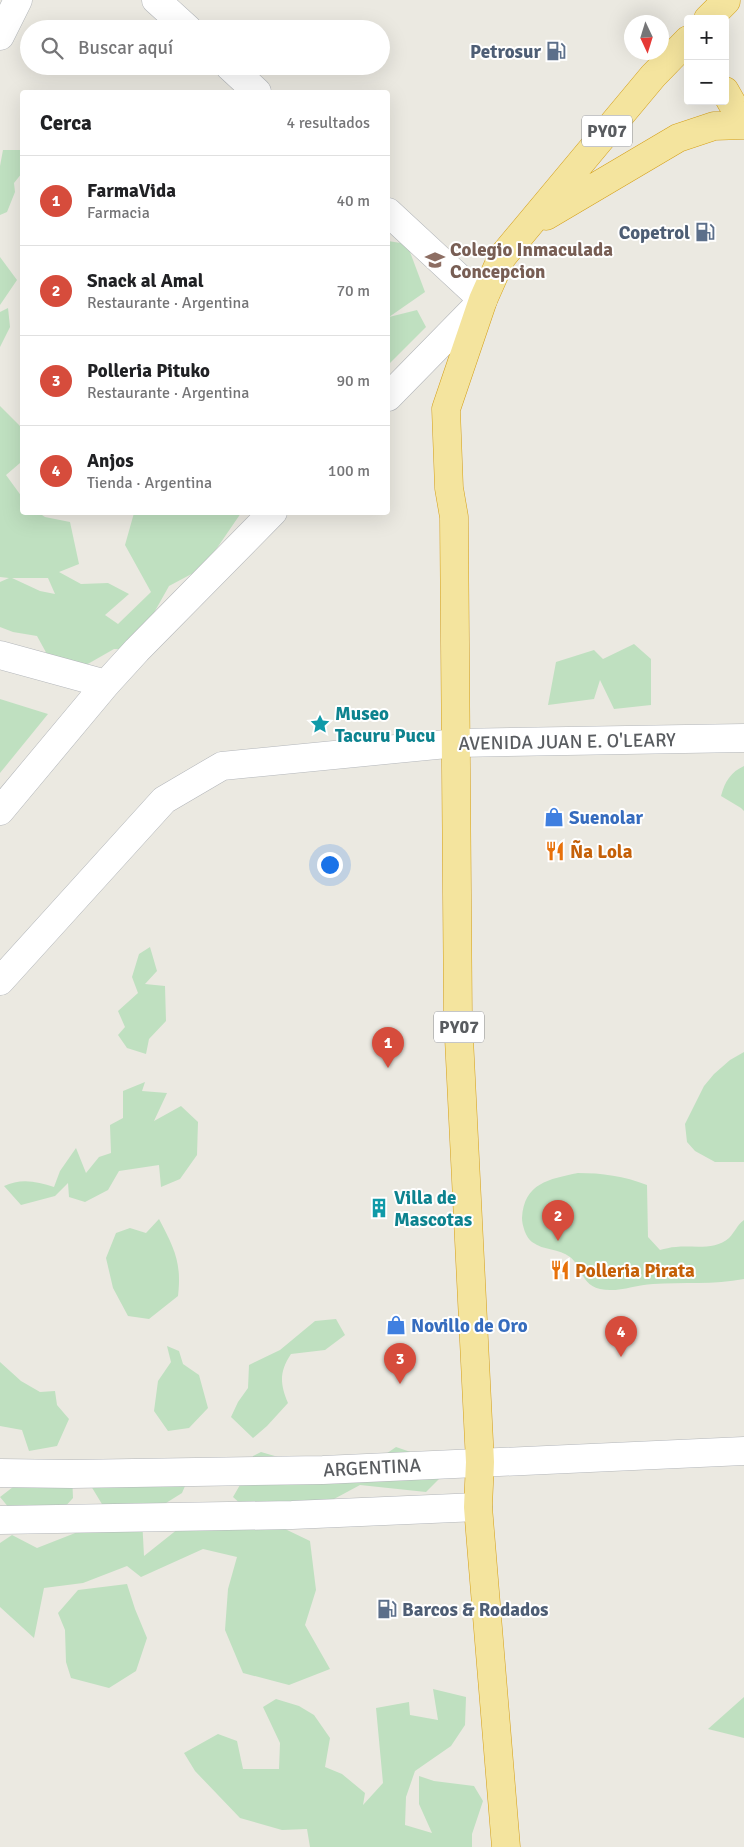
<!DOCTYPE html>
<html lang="es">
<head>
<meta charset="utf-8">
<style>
	body { margin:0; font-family:Signika,sans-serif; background:#f2f2f2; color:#202124 }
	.controls { position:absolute; right:15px; top:15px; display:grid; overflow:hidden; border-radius:5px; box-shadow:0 5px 20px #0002 }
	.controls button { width:45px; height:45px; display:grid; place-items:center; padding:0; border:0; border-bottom:1px solid #e0e0e0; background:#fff; color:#202124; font:25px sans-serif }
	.compass { position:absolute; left:624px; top:15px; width:45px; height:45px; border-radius:50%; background:#fff; box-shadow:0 5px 20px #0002; rotate:176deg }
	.you { position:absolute; left:329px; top:864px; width:18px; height:18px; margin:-12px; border:4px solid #fff; border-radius:50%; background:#1a73e8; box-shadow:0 0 0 8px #1a73e833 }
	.badge { display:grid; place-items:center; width:32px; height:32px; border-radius:50%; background:#d64c3c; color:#fff; font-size:16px; font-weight:700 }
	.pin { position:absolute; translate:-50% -41px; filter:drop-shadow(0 1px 2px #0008) }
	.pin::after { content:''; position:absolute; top:26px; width:18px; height:15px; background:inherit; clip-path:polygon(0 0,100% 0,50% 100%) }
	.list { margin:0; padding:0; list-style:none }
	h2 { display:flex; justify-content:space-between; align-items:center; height:65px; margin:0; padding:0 20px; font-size:21px }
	h2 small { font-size:16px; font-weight:400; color:#757577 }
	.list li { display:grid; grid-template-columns:32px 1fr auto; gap:15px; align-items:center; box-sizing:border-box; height:90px; padding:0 20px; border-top:1px solid #e0e0e0 }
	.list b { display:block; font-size:19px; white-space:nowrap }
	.list p { margin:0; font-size:16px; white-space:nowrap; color:#757577 }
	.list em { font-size:16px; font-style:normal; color:#757577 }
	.icon { flex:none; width:28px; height:28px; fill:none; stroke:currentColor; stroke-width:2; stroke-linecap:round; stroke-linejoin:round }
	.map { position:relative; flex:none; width:744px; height:1847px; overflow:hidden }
	.search { position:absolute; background:#fff; box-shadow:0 5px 20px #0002; left:20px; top:20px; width:370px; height:55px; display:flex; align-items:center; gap:12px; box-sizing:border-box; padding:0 18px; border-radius:28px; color:#757577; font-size:19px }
	.panel { position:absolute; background:#fff; box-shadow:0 5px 20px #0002; left:20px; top:90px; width:370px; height:425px; border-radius:5px }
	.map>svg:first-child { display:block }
	.green { fill:#bfe0c0; fill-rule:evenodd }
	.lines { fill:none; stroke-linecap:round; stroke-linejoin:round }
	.minor-casing { stroke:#b3b6ba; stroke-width:29 }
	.trunk-casing { stroke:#d49f17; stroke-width:29 }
	.minor { stroke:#fff; stroke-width:28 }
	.trunk { stroke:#f4e49e; stroke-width:28 }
	.labels { text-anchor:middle; stroke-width:4; stroke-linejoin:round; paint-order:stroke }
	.shield { fill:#fff; stroke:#8b8d90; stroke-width:1 }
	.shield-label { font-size:18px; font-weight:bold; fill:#595c60 }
	.service-label { font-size:19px; font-weight:bold; fill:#4e5e75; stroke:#fff; text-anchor:end }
	.education-label { font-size:19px; font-weight:bold; fill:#785e54; stroke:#fff; text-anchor:start }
	.culture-label { font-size:19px; font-weight:bold; fill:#0d838f; stroke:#fff; text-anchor:start }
	.street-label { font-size:19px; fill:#595c60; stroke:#fff }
	.shop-label { font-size:19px; font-weight:bold; fill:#366cbe; stroke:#fff; text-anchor:start }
	.food-label { font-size:19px; font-weight:bold; fill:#c56008; stroke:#fff; text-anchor:start }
</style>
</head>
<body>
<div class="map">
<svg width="744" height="1847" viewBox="0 0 744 1847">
	<rect width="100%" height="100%" fill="#ebe9e1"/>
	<path class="green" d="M3 150H22V173L14 183 15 192 7 212 0 215V166Z
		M388 241 407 244 425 292 389 317 417 310 426 327 388 365Z
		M0 257 17 280 0 305Z
		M8 308 10 327 0 347V312Z
		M0 406 21 427 20 463 6 475 22 497V512L39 513 45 517 70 522 79 564 59 572 81 584 108 583 129 594 105 615 118 624 151 592 125 545 134 513H241L217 548 199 570 169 586 155 611 137 650 114 649 86 665 48 656 37 636 13 632 0 627V582L9 578 0 577ZM12 578H48L55 594 40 591Z
		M634 644 651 659V705L614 709 600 680 594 699 548 705 556 662 594 650 603 659Z
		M0 699 48 714 0 773Z
		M744 766V811L741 808 721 796C725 781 731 772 744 766Z
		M150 947 157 971 145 984 165 986 166 1021 149 1039 146 1054 127 1048 118 1035 125 1027 118 1011 138 993 132 977 139 954Z
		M744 1052V1162H715L695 1151 687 1142 685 1124 704 1086 714 1074 730 1060Z
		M145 1082 142 1091 167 1093 154 1121 181 1106 198 1122 197 1155 180 1179 161 1187 159 1165 119 1171 108 1190 85 1202 69 1197 68 1183 55 1196 21 1205 4 1186C20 1178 37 1181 54 1187L60 1171 76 1148 86 1173 99 1157 111 1153 110 1125 123 1118V1091Z
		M578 1173C602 1173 624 1176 647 1185L648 1237 660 1250C665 1249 670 1247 676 1247 692 1245 715 1251 729 1238 735 1232 737 1225 744 1220V1279C714 1285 683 1282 653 1284 635 1285 617 1293 600 1289 581 1285 582 1266 570 1257 559 1248 544 1251 532 1242 526 1238 522 1225 522 1218 524 1183 549 1179 578 1173Z
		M159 1219C174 1248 182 1262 178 1296L149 1319 128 1316 113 1288 106 1258 116 1233 130 1228 146 1233Z
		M336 1319 345 1335 325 1350 291 1354C279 1372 280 1384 288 1403L267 1426 253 1438 231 1417 238 1402 248 1388 249 1365 280 1350 315 1321Z
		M167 1346 179 1351 183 1364 199 1375 208 1408 189 1428 168 1431 154 1411 158 1381 171 1362Z
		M0 1362 21 1381 40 1392 55 1391 57 1405 69 1419 57 1446 29 1451 22 1430 0 1426Z
		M396 1447 434 1460 442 1476 426 1492 360 1485 334 1499 292 1515 254 1516 233 1497 248 1471 253 1456 261 1452 323 1470 356 1454 380 1458Z
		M191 1472 182 1493 142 1518 144 1556 193 1517 245 1516 285 1529 310 1541 316 1590 305 1625 330 1669 289 1685 243 1673 225 1630 228 1589 237 1557 203 1549 141 1577 127 1566 83 1583 44 1588 34 1638 0 1607V1543L12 1535 37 1548 111 1519 91 1486Z
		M22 1474H72L73 1498 53 1520H19L0 1497 13 1487Z
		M127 1584 135 1609 147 1638 136 1671 109 1688 71 1678 66 1662 65 1630 58 1613 78 1590Z
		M433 1689 466 1697 465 1725 451 1746 415 1771 406 1797 405 1825 432 1833 419 1804V1776L434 1781 474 1786 483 1801 472 1834V1847H310L307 1829 282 1830 240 1818 195 1771 184 1753 218 1734 237 1741 243 1769H279L280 1743 263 1707 276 1699 299 1706 314 1715 330 1738 325 1767 342 1774 365 1793 363 1805 383 1783 376 1708 409 1702 410 1715 438 1720Z
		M744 1697V1738L708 1729Z"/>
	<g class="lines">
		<defs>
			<path id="minor" d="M156 0 188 29
				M0 36 18 0
				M229 66 257 92
				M388 212 483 300 388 397
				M0 655 106 684
				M0 811 106 684 137 650 273 512
				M0 981 164 800 222 766 457 743 744 738
				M0 1473 72 1474 323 1470 744 1451
				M0 1520 292 1515 478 1507"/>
			<path id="trunk" d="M708 19 726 1
				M725 91 734 107 744 117
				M546 216 678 138 714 126 744 125
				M506 1847 478 1507 480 1462 458 1018 454 517 449 488 446 409 483 300 502 257 653 76 688 40"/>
		</defs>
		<use href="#minor" class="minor-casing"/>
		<use href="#trunk" class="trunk-casing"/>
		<use href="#minor" class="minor"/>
		<use href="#trunk" class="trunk"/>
	</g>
	<defs>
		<symbol id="fuel-bare" viewBox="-9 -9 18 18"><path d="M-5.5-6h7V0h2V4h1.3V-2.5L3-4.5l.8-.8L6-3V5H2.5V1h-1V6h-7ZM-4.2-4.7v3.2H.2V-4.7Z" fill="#5c6f8a" stroke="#fff" stroke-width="2.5" paint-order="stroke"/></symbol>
		<symbol id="school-bare" viewBox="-9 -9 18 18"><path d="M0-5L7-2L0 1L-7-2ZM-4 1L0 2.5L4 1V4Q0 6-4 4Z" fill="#8d6e63" stroke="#fff" stroke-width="2.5" paint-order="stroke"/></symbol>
		<symbol id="sight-bare" viewBox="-9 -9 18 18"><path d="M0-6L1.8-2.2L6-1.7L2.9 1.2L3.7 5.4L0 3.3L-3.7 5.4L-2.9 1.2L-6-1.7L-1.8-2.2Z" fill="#0f9aa8" stroke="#fff" stroke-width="2.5" paint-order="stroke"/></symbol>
		<symbol id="shop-bare" viewBox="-9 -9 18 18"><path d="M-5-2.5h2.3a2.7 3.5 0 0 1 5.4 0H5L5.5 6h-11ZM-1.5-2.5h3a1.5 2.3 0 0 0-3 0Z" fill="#3f7fe0" stroke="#fff" stroke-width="2.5" paint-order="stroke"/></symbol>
		<symbol id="restaurant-bare" viewBox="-9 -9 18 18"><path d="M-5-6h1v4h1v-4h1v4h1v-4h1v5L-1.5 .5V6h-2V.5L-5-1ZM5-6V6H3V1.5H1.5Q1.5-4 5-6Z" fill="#e8710a" stroke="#fff" stroke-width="2.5" paint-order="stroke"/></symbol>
		<symbol id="building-bare" viewBox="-9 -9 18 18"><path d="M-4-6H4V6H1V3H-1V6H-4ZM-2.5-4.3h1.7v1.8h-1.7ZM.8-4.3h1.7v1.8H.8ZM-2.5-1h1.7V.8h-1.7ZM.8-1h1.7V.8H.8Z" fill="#0f9aa8" stroke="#fff" stroke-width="2.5" paint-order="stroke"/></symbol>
	</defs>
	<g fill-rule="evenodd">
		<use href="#fuel-bare" x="542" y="37" width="28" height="28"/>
		<use href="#fuel-bare" x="691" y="218" width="28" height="28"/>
		<use href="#school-bare" x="421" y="246" width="28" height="28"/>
		<use href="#sight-bare" x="306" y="710" width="28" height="28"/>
		<use href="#shop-bare" x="540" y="803" width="28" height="28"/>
		<use href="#restaurant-bare" x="541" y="837" width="28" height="28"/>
		<use href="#building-bare" x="365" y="1194" width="28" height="28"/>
		<use href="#restaurant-bare" x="546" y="1256" width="28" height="28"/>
		<use href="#shop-bare" x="382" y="1311" width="28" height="28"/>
		<use href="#fuel-bare" x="373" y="1595" width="28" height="28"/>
	</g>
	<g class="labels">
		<g class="shield">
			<rect x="582" y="115.5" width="50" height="31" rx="4"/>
			<rect x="434" y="1011.5" width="50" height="31" rx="4"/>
		</g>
		<g class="shield-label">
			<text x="607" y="137">PY07</text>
			<text x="459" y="1033">PY07</text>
		</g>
		<g class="service-label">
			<text x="541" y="58">Petrosur</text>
			<text x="690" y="239">Copetrol</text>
			<text x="402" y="1616" text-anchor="start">Barcos &amp; Rodados</text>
		</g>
		<g class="education-label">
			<text x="450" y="256">Colegio Inmaculada<tspan x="450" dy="22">Concepcion</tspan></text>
		</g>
		<g class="culture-label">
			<text x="335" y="720">Museo<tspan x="335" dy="22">Tacuru Pucu</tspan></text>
			<text x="394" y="1204">Villa de<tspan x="394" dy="22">Mascotas</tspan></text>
		</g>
		<g class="street-label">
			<text transform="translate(567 741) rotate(-1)" y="7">AVENIDA JUAN E. O'LEARY</text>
			<text transform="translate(372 1467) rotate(-3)" y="7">ARGENTINA</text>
		</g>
		<g class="shop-label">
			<text x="569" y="824">Suenolar</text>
			<text x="411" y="1332">Novillo de Oro</text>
		</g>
		<g class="food-label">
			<text x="570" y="858">Ña Lola</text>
			<text x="575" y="1277">Polleria Pirata</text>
		</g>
	</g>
</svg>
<div class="controls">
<button>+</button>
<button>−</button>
</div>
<svg class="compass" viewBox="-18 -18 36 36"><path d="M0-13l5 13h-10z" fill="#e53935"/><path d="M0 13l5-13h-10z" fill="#757577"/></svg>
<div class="you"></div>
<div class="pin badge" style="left:388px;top:1068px">1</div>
<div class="pin badge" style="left:558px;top:1241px">2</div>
<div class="pin badge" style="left:400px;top:1384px">3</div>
<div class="pin badge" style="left:621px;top:1357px">4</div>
<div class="search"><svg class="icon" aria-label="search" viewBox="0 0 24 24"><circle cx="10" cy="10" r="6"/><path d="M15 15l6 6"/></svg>Buscar aquí</div>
<section class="panel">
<h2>Cerca<small>4 resultados</small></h2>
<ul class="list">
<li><span class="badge">1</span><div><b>FarmaVida</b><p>Farmacia</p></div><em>40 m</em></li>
<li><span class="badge">2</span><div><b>Snack al Amal</b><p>Restaurante · Argentina</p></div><em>70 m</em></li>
<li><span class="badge">3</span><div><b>Polleria Pituko</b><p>Restaurante · Argentina</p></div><em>90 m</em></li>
<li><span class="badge">4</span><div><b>Anjos</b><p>Tienda · Argentina</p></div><em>100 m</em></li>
</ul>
</section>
</div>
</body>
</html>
